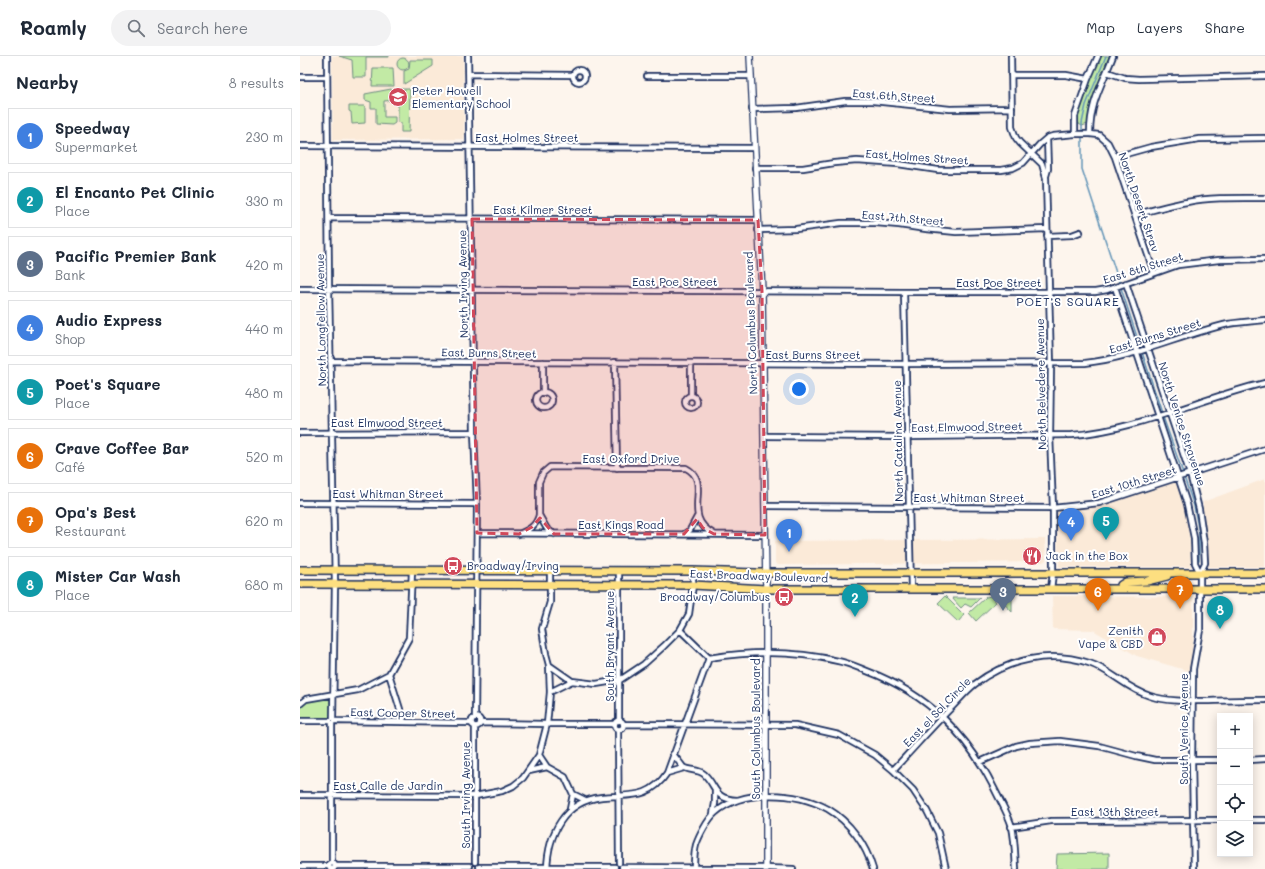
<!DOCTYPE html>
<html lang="en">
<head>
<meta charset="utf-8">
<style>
	body { margin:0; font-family:Mali,sans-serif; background:#f2f2f3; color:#1f2937 }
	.controls { position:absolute; right:12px; bottom:12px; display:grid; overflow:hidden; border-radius:0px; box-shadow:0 2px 10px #0003 }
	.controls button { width:36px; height:36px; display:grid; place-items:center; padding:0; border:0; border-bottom:1px solid #e0e1e3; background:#fff; color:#1f2937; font:20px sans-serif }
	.you { position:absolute; left:499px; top:333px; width:14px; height:14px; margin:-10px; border:3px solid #fff; border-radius:50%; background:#1a73e8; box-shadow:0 0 0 6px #1a73e833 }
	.badge { display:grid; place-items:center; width:26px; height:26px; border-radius:50%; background:#ea580c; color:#fff; font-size:13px; font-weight:700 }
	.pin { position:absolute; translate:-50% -33px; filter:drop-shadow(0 1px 2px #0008) }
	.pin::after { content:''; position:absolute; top:21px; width:14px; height:12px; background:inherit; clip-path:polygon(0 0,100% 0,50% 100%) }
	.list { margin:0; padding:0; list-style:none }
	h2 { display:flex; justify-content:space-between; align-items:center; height:52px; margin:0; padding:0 16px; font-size:17px }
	h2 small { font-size:13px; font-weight:400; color:#747a83 }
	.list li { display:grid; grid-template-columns:26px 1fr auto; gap:12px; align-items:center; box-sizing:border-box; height:56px; margin:0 8px 8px; padding:0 8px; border:1px solid #e0e1e3; border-radius:0px }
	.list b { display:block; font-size:15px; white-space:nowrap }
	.list p { margin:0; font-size:13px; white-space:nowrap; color:#747a83 }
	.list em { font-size:13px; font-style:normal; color:#747a83 }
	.icon { flex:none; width:22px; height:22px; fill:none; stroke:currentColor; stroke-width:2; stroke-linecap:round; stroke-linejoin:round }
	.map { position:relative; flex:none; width:965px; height:813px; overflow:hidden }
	header { display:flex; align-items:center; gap:24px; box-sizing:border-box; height:56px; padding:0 20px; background:#fff; border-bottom:1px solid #e0e1e3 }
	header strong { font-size:19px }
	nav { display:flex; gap:22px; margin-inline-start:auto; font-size:14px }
	.search { width:280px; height:36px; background:#f2f2f3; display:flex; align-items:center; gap:10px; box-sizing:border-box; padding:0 14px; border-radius:22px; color:#747a83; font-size:15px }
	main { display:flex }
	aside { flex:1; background:#fff }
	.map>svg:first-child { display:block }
	.built { fill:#fbead8 }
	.green { fill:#c2eaa5; stroke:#6e8c82 }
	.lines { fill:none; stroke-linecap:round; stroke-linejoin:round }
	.stream { stroke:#6294b7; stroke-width:1.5 }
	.minor-casing { stroke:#1b2f5e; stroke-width:8 }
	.tertiary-casing { stroke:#1b2f5e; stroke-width:8 }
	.primary-casing { stroke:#1b2f5e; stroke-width:10 }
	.minor { stroke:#fff; stroke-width:4.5 }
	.tertiary { stroke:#fff; stroke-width:5.5 }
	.primary { stroke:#fddf80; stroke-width:7 }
	.marked { fill:#d1495b; fill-opacity:0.2; stroke:#d1495b; stroke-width:3; stroke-dasharray:8 5; stroke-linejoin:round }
	.labels { text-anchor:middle; stroke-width:4; stroke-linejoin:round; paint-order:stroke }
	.poi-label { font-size:11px; fill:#1b2f5e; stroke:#fff; text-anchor:start }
	.street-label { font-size:11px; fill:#1b2f5e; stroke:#fff }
	.neighbourhood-label { font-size:12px; letter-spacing:1px; fill:#1b2f5e; stroke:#fff }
</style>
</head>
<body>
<header>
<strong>Roamly</strong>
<div class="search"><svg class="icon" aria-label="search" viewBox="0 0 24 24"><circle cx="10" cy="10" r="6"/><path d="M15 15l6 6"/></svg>Search here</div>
<nav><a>Map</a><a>Layers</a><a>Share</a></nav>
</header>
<main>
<aside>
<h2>Nearby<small>8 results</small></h2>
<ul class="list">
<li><span class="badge" style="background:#3f7fe0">1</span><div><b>Speedway</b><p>Supermarket</p></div><em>230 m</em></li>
<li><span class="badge" style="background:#0f9aa8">2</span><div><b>El Encanto Pet Clinic</b><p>Place</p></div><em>330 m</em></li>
<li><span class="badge" style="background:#5c6f8a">3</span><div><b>Pacific Premier Bank</b><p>Bank</p></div><em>420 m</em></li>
<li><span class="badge" style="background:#3f7fe0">4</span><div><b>Audio Express</b><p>Shop</p></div><em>440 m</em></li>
<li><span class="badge" style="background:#0f9aa8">5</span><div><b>Poet's Square</b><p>Place</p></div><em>480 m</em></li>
<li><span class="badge" style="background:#e8710a">6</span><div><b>Crave Coffee Bar</b><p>Café</p></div><em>520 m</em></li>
<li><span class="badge" style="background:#e8710a">7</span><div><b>Opa's Best</b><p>Restaurant</p></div><em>620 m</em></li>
<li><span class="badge" style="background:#0f9aa8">8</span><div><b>Mister Car Wash</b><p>Place</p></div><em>680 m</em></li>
</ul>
</aside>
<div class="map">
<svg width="965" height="813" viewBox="0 0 965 813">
	<rect width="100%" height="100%" fill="#fdf5ed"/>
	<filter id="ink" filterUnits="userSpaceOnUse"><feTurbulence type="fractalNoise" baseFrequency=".025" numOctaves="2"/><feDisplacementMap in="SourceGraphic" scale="8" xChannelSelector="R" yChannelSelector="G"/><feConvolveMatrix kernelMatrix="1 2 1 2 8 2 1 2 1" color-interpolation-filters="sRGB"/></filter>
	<g filter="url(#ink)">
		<path class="built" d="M32 0H163L164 83 33 84Z
			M965 423V511H903V446Z
			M876 425 880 429 889 468 891 511H759L756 454 790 451Z
			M745 483 746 504 743 506 478 509 475 507V485Z
			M752 540 893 541V587L889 615 837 600 793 574 753 573Z"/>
		<path class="green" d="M39 0H89V1H66V21H53L52 4Z
			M801 0H811C802 22 789 44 788 68L782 70 779 68C773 53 795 15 801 0Z
			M97 8a6 6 0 1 1 12 0a6 6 0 1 1-12 0Z
			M110 4H133V10L104 28V15L109 13Z
			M73 12H93L94 30H72Z
			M91 33 95 36 96 44 84 45V61H95V67L92 69 76 68V52H71V46L65 44V38Z
			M98 33H110L109 76H101V67L98 66Z
			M49 50H65V67L52 68 51 56 49 55Z
			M645 540 664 559 658 566 638 547Z
			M691 540 696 546 676 565 669 557 686 541Z
			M698 541H712V556Z
			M652 542H680L671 551 665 548 661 552Z
			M32 640V663H0V650L7 644Z
			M809 797V813H756L757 798Z"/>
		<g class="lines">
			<path class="stream" d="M806 0 786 49 782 67V113L862 357
				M863 361 883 417
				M884 421 894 450 899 477V504"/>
			<defs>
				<path id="minor" d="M27 0 29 233 35 527 33 662
					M168 0 174 376 177 448 175 662
					M711 0 712 71 716 82 720 87 742 108 746 122 751 309 750 379 753 452V517L751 533
					M273 20a6 6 0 1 1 12 0a6 6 0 1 1-12 0Z
					M807 16 825 22 839 23 965 20
					M169 18 273 19
					M711 19H766L788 23
					M347 20H451
					M0 21H27
					M452 53 496 52 545 45H573L650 53 712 52
					M775 78V60L788 23 798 0
					M790 78C790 46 802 29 813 0
					M0 90 454 92
					M815 101 851 91 899 83 965 82
					M455 112H503L534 107 557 105 598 108 638 114H701L713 112 723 107 740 88 747 82 753 80 775 78H790L799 79 808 87 815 101 854 217
					M746 120 748 113 747 82
					M835 159C852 154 869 149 887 146 912 141 939 142 965 142
					M29 162 458 164
					M458 174 496 173 541 167H576L599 169 626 173 656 176 747 173
					M747 180 772 179 780 176
					M826 227 890 418 899 453 904 487 905 507 900 517
					M815 231 887 448 894 482 895 507 900 517V574L893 613 892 705 894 813
					M0 233 604 236H795L807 234 878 209 919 204 965 203
					M604 236 611 533
					M30 305 605 308 785 307C834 302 880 279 928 268 940 266 953 265 965 264
					M243 306V337
					M315 306 317 412
					M391 307V340
					M236 344a8 8 0 1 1 16 0a8 8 0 1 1-16 0Z
					M385 346a6 6 0 1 1 12 0a6 6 0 1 1-12 0Z
					M0 377 174 376
					M464 380 608 381 772 379C839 374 900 342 965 327
					M0 447 177 448
					M465 450 753 452 799 447 965 393
					M239 459 247 473 254 478
					M177 477 465 479
					M219 478C229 474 236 470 239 459V426L243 417 250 411 386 412C414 426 379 461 414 478
					M384 478 390 474 397 461
					M380 574 409 602
					M409 602C452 595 496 595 538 605 548 607 557 611 567 615 628 638 669 679 697 738 702 748 709 760 712 771 715 784 715 799 716 813
					M249 609 272 625
					M89 618 109 582 112 515
					M89 618 104 666
					M250 636 272 625 296 628 320 624 344 608 364 590 380 574 389 558 393 529V515
					M0 648 6 643 58 634 89 618
					M171.5 666a4.5 4.5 0 1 1 9 0a4.5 4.5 0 1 1-9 0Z
					M314.5 669a4.5 4.5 0 1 1 9 0a4.5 4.5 0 1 1-9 0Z
					M0 665H30
					M35 665 171 667
					M319 665V515
					M32 667V807
					M180 667 247 668H315
					M323 668 495 669 539 679 575 699 593 714 613 734 627 755 638 777 646 813
					M318 674 319 807
					M373 698C376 702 380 707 383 711 389 715 398 713 404 718 417 730 413 743 437 744
					M239 699 247 711
					M950 704 965 703
					M680 706 716 690 730 687 760 685 799 690 836 700 855 704H920
					M593 714C613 693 631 672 651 652 659 644 666 635 675 628 708 603 750 594 789 607 811 614 827 633 850 640 869 646 891 645 910 645 929 644 947 644 965 644
					M229 715 247 711 265 721 273 738 285 744
					M367 717 384 712
					M0 739 175 740 202 735 213 730 223 722 239 699 247 668 250 636 249 609 246 598 242 573 250 546V515
					M270 753 273 738
					M413 758 415 747V734
					M950 764H965
					M711 771 751 765 920 764
					M175 806V671
					M29 810a3 3 0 1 1 6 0a3 3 0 1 1-6 0Z
					M0 810H29
					M35 810H170
					M179 811H315
					M322 811 466 812 493 813
					M247 813C248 778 264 745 302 741 330 738 349 744 367 717L409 602
					M394 813C394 805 394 796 396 789 399 780 408 763 415 757 443 732 497 736 528 753 550 766 566 789 573 813"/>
				<path id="tertiary" d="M450 0 462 235 466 533V813"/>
				<path id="primary" d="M0 514 393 515 456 517H965
					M0 528 393 529 466 533H965
					M820 533 821 529 826 526 847 525 867 520"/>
			</defs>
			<use href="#minor" class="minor-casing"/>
			<use href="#tertiary" class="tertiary-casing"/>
			<use href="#primary" class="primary-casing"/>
			<use href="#minor" class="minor"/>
			<use href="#tertiary" class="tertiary"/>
			<use href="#primary" class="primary"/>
		</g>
	</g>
	<path class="marked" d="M172 163 458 164 462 235 465 479 414 478 403 472 397 463 384 478H254L240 462 232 471 219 478 177 477Z"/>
	<defs>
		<symbol id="school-disc" viewBox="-11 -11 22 22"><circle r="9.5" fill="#d1495b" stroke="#fff"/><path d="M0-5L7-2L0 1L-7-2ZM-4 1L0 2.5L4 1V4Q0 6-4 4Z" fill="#fff"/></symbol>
		<symbol id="restaurant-disc" viewBox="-11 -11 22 22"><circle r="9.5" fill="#d1495b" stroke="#fff"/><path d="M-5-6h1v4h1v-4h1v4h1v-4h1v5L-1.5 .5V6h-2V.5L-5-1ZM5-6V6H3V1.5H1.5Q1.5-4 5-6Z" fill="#fff"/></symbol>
		<symbol id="bus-disc" viewBox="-11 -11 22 22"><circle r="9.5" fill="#d1495b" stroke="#fff"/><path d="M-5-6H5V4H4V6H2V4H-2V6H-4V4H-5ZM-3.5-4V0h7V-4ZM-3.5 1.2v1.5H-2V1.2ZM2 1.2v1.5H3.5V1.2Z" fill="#fff"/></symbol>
		<symbol id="shop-disc" viewBox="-11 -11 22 22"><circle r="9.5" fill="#d1495b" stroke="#fff"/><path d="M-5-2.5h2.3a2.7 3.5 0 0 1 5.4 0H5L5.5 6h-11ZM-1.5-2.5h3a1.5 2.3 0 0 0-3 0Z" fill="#fff"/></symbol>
	</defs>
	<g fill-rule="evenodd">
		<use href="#school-disc" x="87" y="30" width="22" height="22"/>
		<use href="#restaurant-disc" x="721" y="489" width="22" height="22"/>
		<use href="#bus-disc" x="142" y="499" width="22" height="22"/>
		<use href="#bus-disc" x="473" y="530" width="22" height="22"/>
		<use href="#shop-disc" x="846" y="570" width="22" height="22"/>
	</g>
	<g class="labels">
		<g class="poi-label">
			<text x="112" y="39">Peter Howell<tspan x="112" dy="13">Elementary School</tspan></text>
			<text x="746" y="504">Jack in the Box</text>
			<text x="167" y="514">Broadway/Irving</text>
			<text x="470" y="545" text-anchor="end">Broadway/Columbus</text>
			<text x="843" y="579" text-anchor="end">Zenith<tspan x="843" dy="13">Vape &amp; CBD</tspan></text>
		</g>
		<g class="street-label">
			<text transform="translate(594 40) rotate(4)" y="4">East 6th Street</text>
			<text x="227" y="86">East Holmes Street</text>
			<text transform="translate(617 101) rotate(4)" y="4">East Holmes Street</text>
			<text transform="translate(839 146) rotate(71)" y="4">North Desert Strav</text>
			<text x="243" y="158">East Kilmer Street</text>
			<text transform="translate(603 162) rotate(5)" y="4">East 7th Street</text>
			<text transform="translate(843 212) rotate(-17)" y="4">East 8th Street</text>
			<text x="375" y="230">East Poe Street</text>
			<text x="699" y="231">East Poe Street</text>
			<text transform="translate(163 228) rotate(-91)" y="4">North Irving Avenue</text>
			<text transform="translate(21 264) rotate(-91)" y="4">North Longfellow Avenue</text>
			<text transform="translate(451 267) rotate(-92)" y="4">North Columbus Boulevard</text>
			<text transform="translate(855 280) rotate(-17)" y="4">East Burns Street</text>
			<text transform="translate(189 297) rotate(1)" y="4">East Burns Street</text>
			<text x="513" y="303">East Burns Street</text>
			<text transform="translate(741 328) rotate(-91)" y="4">North Belvedere Avenue</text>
			<text x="87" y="371">East Elmwood Street</text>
			<text transform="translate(882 368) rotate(72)" y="4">North Venice Stravenue</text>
			<text transform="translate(667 371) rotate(-1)" y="4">East Elmwood Street</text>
			<text transform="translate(598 385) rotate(-91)" y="4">North Catalina Avenue</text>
			<text x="331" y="407">East Oxford Drive</text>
			<text transform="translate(834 426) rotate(-17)" y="4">East 10th Street</text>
			<text x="88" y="442">East Whitman Street</text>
			<text x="669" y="446">East Whitman Street</text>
			<text x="321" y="473">East Kings Road</text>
			<text transform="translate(459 520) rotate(2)" y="4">East Broadway Boulevard</text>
			<text transform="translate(310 590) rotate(-90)" y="4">South Bryant Avenue</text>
			<text transform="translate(637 656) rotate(-46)" y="4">East el Sol Circle</text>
			<text transform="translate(103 657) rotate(1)" y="4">East Cooper Street</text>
			<text transform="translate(456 673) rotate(-90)" y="4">South Columbus Boulevard</text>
			<text transform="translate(884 673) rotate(-90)" y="4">South Venice Avenue</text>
			<text x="88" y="734">East Calle de Jardin</text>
			<text transform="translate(166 739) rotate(-90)" y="4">South Irving Avenue</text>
			<text x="815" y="760">East 13th Street</text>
		</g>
		<g class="neighbourhood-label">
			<text x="768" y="250">POET'S SQUARE</text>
		</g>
	</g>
</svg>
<div class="controls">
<button>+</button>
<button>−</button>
<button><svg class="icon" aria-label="locate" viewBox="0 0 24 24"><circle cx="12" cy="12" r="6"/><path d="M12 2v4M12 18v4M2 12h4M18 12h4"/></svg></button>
<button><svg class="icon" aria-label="layers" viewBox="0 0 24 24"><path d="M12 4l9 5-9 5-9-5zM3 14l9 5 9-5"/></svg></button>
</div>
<div class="you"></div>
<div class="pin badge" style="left:489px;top:496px;background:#3f7fe0">1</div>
<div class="pin badge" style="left:555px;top:561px;background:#0f9aa8">2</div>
<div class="pin badge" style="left:703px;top:555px;background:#5c6f8a">3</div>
<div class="pin badge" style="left:771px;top:485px;background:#3f7fe0">4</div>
<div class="pin badge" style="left:806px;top:484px;background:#0f9aa8">5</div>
<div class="pin badge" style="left:798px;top:555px;background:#e8710a">6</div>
<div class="pin badge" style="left:880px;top:553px;background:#e8710a">7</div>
<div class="pin badge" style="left:920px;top:573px;background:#0f9aa8">8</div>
</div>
</main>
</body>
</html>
